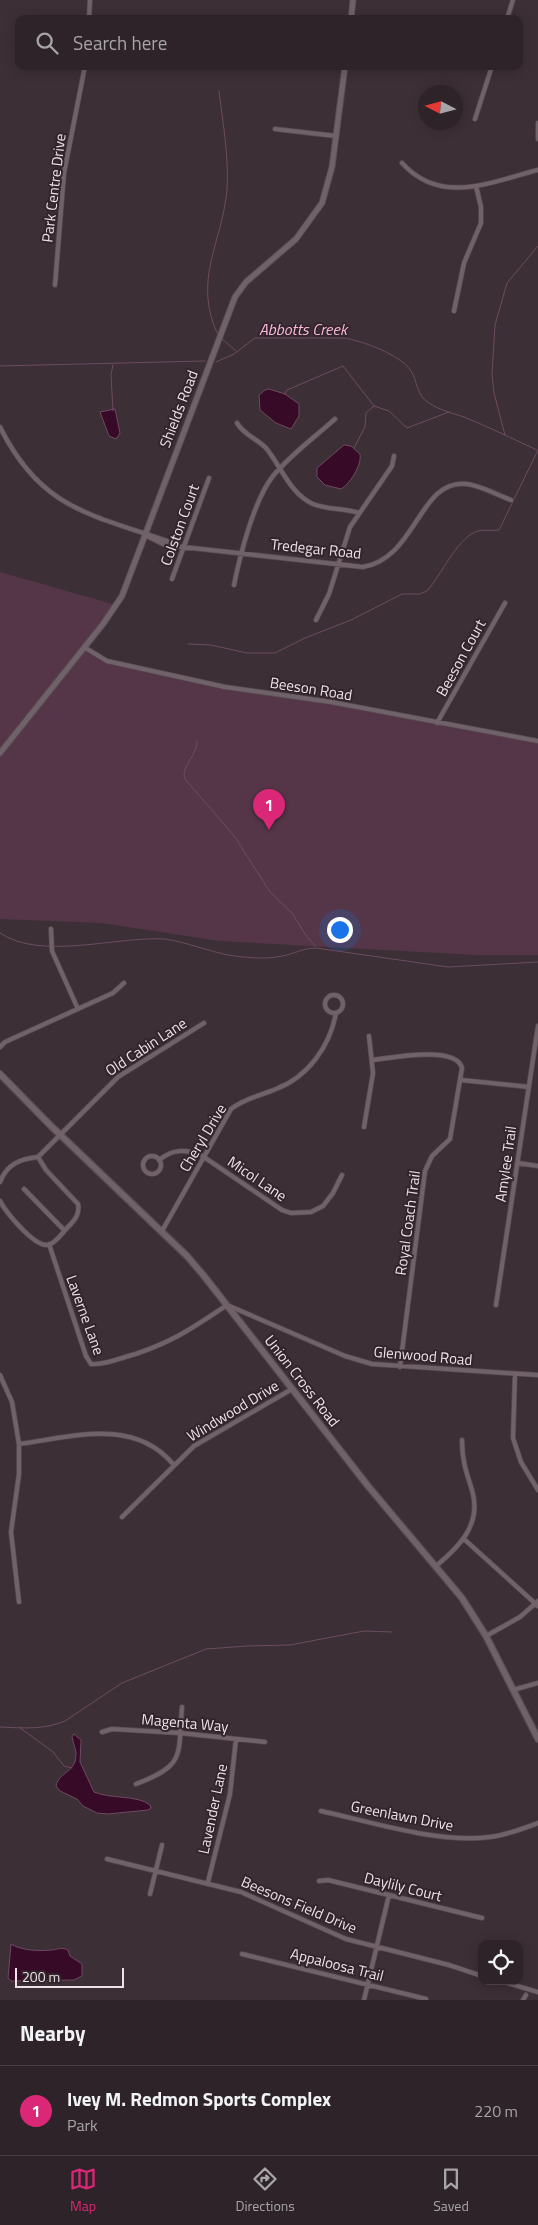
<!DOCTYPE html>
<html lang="en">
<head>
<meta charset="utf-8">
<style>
	body { margin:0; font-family:"Titillium Web",sans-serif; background:#362b30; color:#f1f3f6 }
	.controls { position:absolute; right:15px; bottom:15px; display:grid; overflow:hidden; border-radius:10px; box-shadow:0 2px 12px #0003 }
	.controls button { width:45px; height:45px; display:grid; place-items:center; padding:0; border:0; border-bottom:1px solid #494045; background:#2e2328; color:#f1f3f6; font:25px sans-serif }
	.compass { position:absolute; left:418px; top:85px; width:45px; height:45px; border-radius:50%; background:#2e2328; box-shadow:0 2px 12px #0003; rotate:276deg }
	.scale { position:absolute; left:15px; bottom:12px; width:109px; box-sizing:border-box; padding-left:5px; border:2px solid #ece2e7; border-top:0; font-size:14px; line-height:18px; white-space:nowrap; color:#ece2e7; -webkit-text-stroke:4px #33252c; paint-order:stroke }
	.you { position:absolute; left:339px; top:929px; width:18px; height:18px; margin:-12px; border:4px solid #fff; border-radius:50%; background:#1a73e8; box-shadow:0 0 0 8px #1a73e833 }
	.badge { display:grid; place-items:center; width:32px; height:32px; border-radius:50%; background:#db2777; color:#fff; font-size:16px; font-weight:700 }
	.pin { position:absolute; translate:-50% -41px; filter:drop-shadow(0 1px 2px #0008) }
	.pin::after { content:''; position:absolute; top:26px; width:18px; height:15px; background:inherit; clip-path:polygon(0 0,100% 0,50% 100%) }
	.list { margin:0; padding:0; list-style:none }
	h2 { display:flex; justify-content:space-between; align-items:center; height:65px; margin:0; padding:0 20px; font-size:21px }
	h2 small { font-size:16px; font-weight:400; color:#a7a4a8 }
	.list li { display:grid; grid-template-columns:32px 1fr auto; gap:15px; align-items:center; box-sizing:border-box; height:90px; padding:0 20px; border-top:1px solid #494045 }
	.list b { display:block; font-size:19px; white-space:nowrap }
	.list p { margin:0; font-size:16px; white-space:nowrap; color:#a7a4a8 }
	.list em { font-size:16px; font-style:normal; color:#a7a4a8 }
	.icon { flex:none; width:28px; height:28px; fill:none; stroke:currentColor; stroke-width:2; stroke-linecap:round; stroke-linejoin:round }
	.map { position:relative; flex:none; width:538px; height:2000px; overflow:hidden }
	.search { position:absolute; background:#2e2328; box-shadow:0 2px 12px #0003; left:15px; right:15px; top:15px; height:55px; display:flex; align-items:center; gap:12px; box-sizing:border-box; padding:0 18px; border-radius:10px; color:#a7a4a8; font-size:19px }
	.sheet { height:155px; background:#2e2328 }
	nav { display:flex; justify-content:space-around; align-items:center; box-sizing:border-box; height:70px; border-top:1px solid #494045; background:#2e2328; font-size:14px; color:#a7a4a8 }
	nav a { display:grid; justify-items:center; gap:2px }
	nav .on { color:#db2777 }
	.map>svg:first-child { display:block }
	.green { fill:#553648 }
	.water { fill:#370a27; stroke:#6d4b61 }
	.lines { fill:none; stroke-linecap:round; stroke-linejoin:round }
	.stream { stroke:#6d4b61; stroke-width:1 }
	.minor-casing { stroke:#584c52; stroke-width:5.5 }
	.tertiary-casing { stroke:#584c52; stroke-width:7 }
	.secondary-casing { stroke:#584c52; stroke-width:8 }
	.minor { stroke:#71626a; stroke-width:4 }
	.tertiary { stroke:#71626a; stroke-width:5 }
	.secondary { stroke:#71626a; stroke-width:5.5 }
	.labels { text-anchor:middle; stroke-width:4; stroke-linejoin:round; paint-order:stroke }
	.street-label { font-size:15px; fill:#ece2e7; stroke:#33252c }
	.water-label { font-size:16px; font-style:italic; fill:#fbb9dd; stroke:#33252c }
</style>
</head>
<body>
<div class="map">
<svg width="538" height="2000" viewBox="0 0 538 2000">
	<rect width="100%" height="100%" fill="#3d2f36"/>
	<path class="green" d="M0 572 116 605 85 647 107 661 225 687 331 702 538 741V955H477L219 941 102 923 0 919Z"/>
	<path class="water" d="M269 389 285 394 299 404V416L291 429 276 423 260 410 259 395 265 390Z
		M115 409 120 433 116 439 109 436 100 412Z
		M344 445 351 446 360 454C362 464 351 483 341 489L325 485 317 477V468Z
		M74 1734 81 1740 80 1762 94 1792C110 1799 138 1795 150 1805L151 1808 148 1810 108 1814 97 1813 83 1806 77 1799 60 1791 56 1786C59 1771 77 1773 76 1753 75 1747 73 1742 72 1737Z
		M11 1944C22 1951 40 1951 52 1950 59 1949 62 1947 68 1950L70 1956 82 1964V1976L74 1980 11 1981 8 1978Z"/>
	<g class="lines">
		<path class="stream" d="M218 335C192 280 222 244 227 190 229 157 223 124 219 91
			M222 339 236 351
			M216 362 234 354 255 338H344C362 341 400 354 411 371 418 382 416 395 429 403 439 410 452 413 464 417 489 427 513 439 537 450
			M113 365 111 375 113 411
			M0 366 205 361
			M285 394 287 390 343 366 374 406 389 411 407 428 449 412
			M505 435 494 393 492 374 495 325 507 283 538 246
			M354 448 365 427 366 413 374 406
			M188 644 211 645 247 653H275L305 638 351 620 402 594H420L427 591C441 575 456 541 475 532 481 529 492 531 499 530L538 450
			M197 741C198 754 180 768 185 779L235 837 270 892 292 913 307 937 316 947
			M0 933C41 961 117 936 165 939 192 943 216 955 243 957 255 958 270 959 282 956 294 954 303 948 316 948L448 967 538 962
			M0 1727C22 1728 44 1730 65 1721L122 1683 206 1649 247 1646 290 1645 364 1631 392 1632
			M19 1727 53 1752 64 1766 72 1768"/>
		<defs>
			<path id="minor" d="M89 19 90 0
				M507 19 513 0
				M475 119 492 66
				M538 123V139
				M275 129 336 136
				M402 163C441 206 490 182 538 170
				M55 285 64 173 85 66
				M454 311 464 263 481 223V207L476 186
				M237 423C244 435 256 438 266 448 281 466 290 494 313 504 328 510 344 508 359 513
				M0 427C40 508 89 514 167 541L169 544
				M145 535 165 545 363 567C417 558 419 478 467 484 482 486 497 495 511 500
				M172 579 209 478
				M234 585C240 555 254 500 273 476 290 455 315 437 335 419
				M316 620 329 594 350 527 392 466 394 456
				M84 647 107 661 225 687 331 702 538 741
				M437 723 505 603
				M51 929 52 951 78 1009
				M325 1004a9 9 0 1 1 18 0a9 9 0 1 1-18 0Z
				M0 1047 5 1042 113 993 124 983
				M373 1060C390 1058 456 1045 462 1068L450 1139 432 1156 425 1171 400 1367
				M461 1080 529 1087
				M364 1127 373 1073 369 1036
				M143 1165a9 9 0 1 1 18 0a9 9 0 1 1-18 0Z
				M159 1160C173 1149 185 1149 201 1155L282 1210 291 1213 311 1212 323 1206 333 1193 342 1175
				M518 1163 538 1166
				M0 1182C7 1164 20 1159 38 1157L118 1077 204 1023
				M24 1189 64 1230
				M0 1201C6 1212 34 1247 48 1245 56 1243 62 1233 68 1227 75 1220 80 1214 78 1204L46 1170 38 1157
				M162 1231 231 1109C245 1098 260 1096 276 1089 308 1077 330 1046 336 1013
				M49 1244 86 1356 91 1364C101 1365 113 1361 122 1358 166 1346 190 1330 227 1305L345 1356 372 1364 538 1375
				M496 1305 538 1026
				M515 1374 513 1438 521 1462 538 1490
				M0 1375 12 1402 19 1444V1474L11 1532 19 1602
				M19 1444C72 1437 133 1417 173 1464
				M122 1517 194 1446 292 1389
				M464 1539 538 1606
				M436 1566C460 1546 482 1524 472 1490 466 1471 462 1461 462 1440
				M486 1636 520 1617 538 1601
				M513 1690 538 1683
				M102 1732 112 1729 180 1733 265 1742
				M136 1784C186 1765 178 1756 182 1707
				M321 1811C372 1822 439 1844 490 1837 507 1835 522 1829 538 1823
				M107 1859 241 1892 346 1939 449 1965 482 1976
				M319 1881 328 1880 482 1918
				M208 1882 230 1794 236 1739
				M150 1894 162 1845
				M242 1954 426 1999
				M501 1981 538 1992
				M364 2000 389 1895
				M523 2000 526 1995"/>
			<path id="tertiary" d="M351 19 353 0
				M0 753 103 624 122 596 235 297 246 282 296 239 322 203 332 167 345 66"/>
			<path id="secondary" d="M0 1074 50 1125 187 1256 204 1276 368 1486 462 1598 486 1636 538 1739"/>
		</defs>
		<use href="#minor" class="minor-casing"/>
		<use href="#tertiary" class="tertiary-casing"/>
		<use href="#secondary" class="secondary-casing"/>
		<use href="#minor" class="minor"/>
		<use href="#tertiary" class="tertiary"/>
		<use href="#secondary" class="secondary"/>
	</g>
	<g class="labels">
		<g class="street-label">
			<text transform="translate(54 188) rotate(-83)" y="5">Park Centre Drive</text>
			<text transform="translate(179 409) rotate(-69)" y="5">Shields Road</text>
			<text transform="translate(180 525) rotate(-70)" y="5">Colston Court</text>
			<text transform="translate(316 549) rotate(6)" y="5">Tredegar Road</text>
			<text transform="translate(461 658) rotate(-61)" y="5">Beeson Court</text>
			<text transform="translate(311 689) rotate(9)" y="5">Beeson Road</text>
			<text transform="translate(146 1047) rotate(-33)" y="5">Old Cabin Lane</text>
			<text transform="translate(203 1138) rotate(-59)" y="5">Cheryl Drive</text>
			<text transform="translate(506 1164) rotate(-82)" y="5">Amylee Trail</text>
			<text transform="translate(257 1179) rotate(34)" y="5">Micol Lane</text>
			<text transform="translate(408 1223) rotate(-82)" y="5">Royal Coach Trail</text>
			<text transform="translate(85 1315) rotate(70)" y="5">Laverne Lane</text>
			<text transform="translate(423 1356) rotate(5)" y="5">Glenwood Road</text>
			<text transform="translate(302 1381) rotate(52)" y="5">Union Cross Road</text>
			<text transform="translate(233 1411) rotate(-31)" y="5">Windwood Drive</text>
			<text transform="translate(185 1723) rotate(5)" y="5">Magenta Way</text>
			<text transform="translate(213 1809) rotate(-78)" y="5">Lavender Lane</text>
			<text transform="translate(402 1816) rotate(11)" y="5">Greenlawn Drive</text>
			<text transform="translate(403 1887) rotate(14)" y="5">Daylily Court</text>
			<text transform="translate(299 1905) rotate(23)" y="5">Beesons Field Drive</text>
			<text transform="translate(337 1965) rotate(14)" y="5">Appaloosa Trail</text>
		</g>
		<g class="water-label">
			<text x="303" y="335">Abbotts Creek</text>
		</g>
	</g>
</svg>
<div class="controls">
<button><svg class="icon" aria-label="locate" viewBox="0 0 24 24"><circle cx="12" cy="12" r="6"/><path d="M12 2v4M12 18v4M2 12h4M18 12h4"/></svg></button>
</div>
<svg class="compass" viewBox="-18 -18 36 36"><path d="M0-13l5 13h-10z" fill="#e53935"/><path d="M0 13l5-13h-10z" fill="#a7a4a8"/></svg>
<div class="scale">200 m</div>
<div class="you"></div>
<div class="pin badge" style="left:269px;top:830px">1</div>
<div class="search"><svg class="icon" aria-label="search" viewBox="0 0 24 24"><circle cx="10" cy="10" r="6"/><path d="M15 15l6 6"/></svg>Search here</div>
</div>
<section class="sheet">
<h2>Nearby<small></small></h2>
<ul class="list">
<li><span class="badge">1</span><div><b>Ivey M. Redmon Sports Complex</b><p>Park</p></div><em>220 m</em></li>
</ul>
</section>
<nav>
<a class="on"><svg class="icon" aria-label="map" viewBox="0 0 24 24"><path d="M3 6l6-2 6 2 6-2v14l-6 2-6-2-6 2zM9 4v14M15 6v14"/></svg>Map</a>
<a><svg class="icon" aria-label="directions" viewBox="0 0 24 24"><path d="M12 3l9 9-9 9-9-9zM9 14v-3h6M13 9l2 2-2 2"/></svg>Directions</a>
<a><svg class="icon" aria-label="saved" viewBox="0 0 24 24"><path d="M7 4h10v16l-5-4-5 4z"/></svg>Saved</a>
</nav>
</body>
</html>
